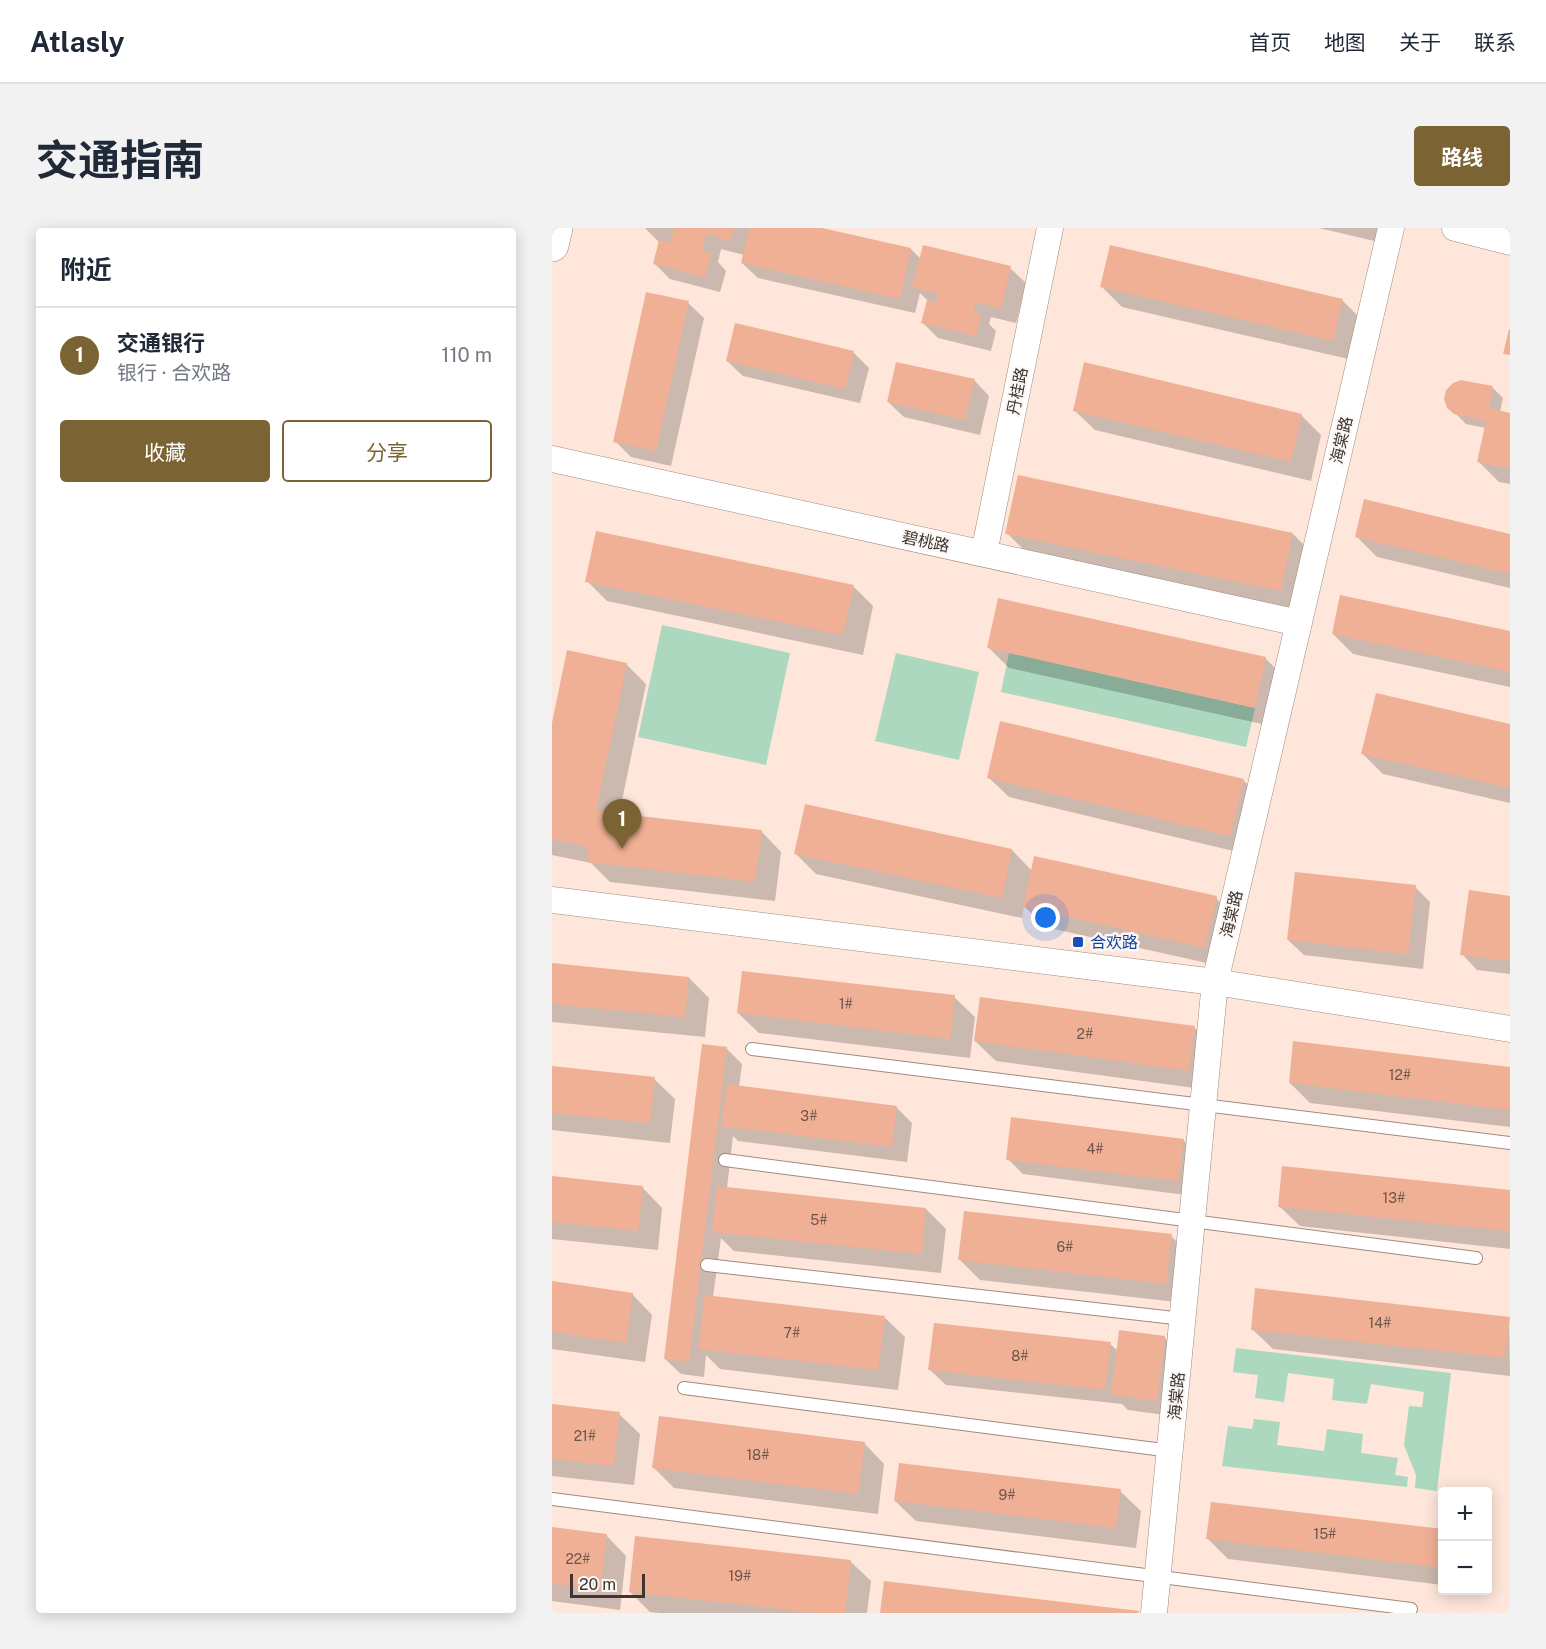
<!DOCTYPE html>
<html lang="zh">
<head>
<meta charset="utf-8">
<style>
	body { margin:0; font-family:"Public Sans","Noto Sans SC",sans-serif; background:#f2f2f3; color:#1f2937 }
	.controls { position:absolute; right:18px; bottom:18px; display:grid; overflow:hidden; border-radius:6px; box-shadow:0 3px 15px #0003 }
	.controls button { width:54px; height:54px; display:grid; place-items:center; padding:0; border:0; border-bottom:2px solid #e0e1e3; background:#fff; color:#1f2937; font:30px sans-serif }
	.scale { position:absolute; left:18px; bottom:15px; width:75px; box-sizing:border-box; padding-left:6px; border:3px solid #3f3631; border-top:0; font-size:16px; line-height:21px; white-space:nowrap; color:#3f3631; -webkit-text-stroke:4px #fcf8f5; paint-order:stroke }
	.you { position:absolute; left:494px; top:690px; width:21px; height:21px; margin:-15px; border:4px solid #fff; border-radius:50%; background:#1a73e8; box-shadow:0 0 0 9px #1a73e833 }
	.badge { display:grid; place-items:center; width:39px; height:39px; border-radius:50%; background:#7b6333; color:#fff; font-size:20px; font-weight:700 }
	.pin { position:absolute; translate:-50% -50px; filter:drop-shadow(0 2px 3px #0008) }
	.pin::after { content:''; position:absolute; top:32px; width:21px; height:18px; background:inherit; clip-path:polygon(0 0,100% 0,50% 100%) }
	.list { margin:0; padding:0; list-style:none }
	h2 { display:flex; justify-content:space-between; align-items:center; height:78px; margin:0; padding:0 24px; font-size:26px }
	h2 small { font-size:20px; font-weight:400; color:#747a83 }
	.list li { display:grid; grid-template-columns:39px 1fr auto; gap:18px; align-items:center; box-sizing:border-box; height:96px; padding:0 24px; border-top:2px solid #e0e1e3 }
	.list b { display:block; font-size:22px; white-space:nowrap }
	.list p { margin:0; font-size:20px; white-space:nowrap; color:#747a83 }
	.list em { font-size:20px; font-style:normal; color:#747a83 }
	.actions { display:flex; gap:12px; padding:18px 24px }
	.actions a { flex:1; padding:14px 0; border:2px solid #7b6333; border-radius:6px; text-align:center; font-size:21px; color:#7b6333 }
	.actions .main { background:#7b6333; color:#fff }
	.map { position:relative; flex:none; width:958px; height:1385px; overflow:hidden; border-radius:6px }
	header { display:flex; align-items:center; gap:36px; box-sizing:border-box; height:84px; padding:0 30px; background:#fff; border-bottom:2px solid #e0e1e3 }
	header strong { font-size:28px }
	nav { display:flex; gap:33px; margin-inline-start:auto; font-size:21px }
	.intro { display:flex; align-items:center; justify-content:space-between; box-sizing:border-box; height:144px; padding:0 36px }
	h1 { margin:0; font-size:42px }
	.button { padding:15px 27px; border-radius:6px; background:#7b6333; color:#fff; font-size:21px; font-weight:700 }
	main { display:flex; gap:36px; padding:0 36px }
	aside { flex:1; background:#fff; border-radius:6px; box-shadow:0 3px 15px #0003 }
	.map>svg:first-child { display:block }
	.green { fill:#acd8bf }
	.shadow { fill:#0003 }
	.building { fill:#f0b096 }
	.lines { fill:none; stroke-linecap:round; stroke-linejoin:round }
	.lane-casing { stroke:#a08a7f; stroke-width:14 }
	.street-casing { stroke:#a08a7f; stroke-width:27 }
	.secondary-casing { stroke:#a08a7f; stroke-width:34 }
	.lane { stroke:#fff; stroke-width:12 }
	.street { stroke:#fff; stroke-width:26 }
	.secondary { stroke:#fff; stroke-width:33 }
	.transit-dot { fill:#1a4fb4; stroke:#fcf8f5; stroke-width:2 }
	.labels { text-anchor:middle; stroke-width:5; stroke-linejoin:round; paint-order:stroke }
	.number-label { font-size:14px; fill:#6b544a }
	.street-label { font-size:16px; fill:#3f3631; stroke:#fcf8f5 }
	.transit-label { font-size:16px; fill:#164399; stroke:#fcf8f5; text-anchor:start }
</style>
</head>
<body>
<header>
<strong>Atlasly</strong>
<nav><a>首页</a><a>地图</a><a>关于</a><a>联系</a></nav>
</header>
<div class="intro"><h1>交通指南</h1><a class="button">路线</a></div>
<main>
<aside>
<h2>附近<small></small></h2>
<ul class="list">
<li><span class="badge">1</span><div><b>交通银行</b><p>银行 · 合欢路</p></div><em>110 m</em></li>
</ul>
<div class="actions"><a class="main">收藏</a><a>分享</a></div>
</aside>
<div class="map">
<svg width="958" height="1385" viewBox="0 0 958 1385">
	<rect width="100%" height="100%" fill="#fee6da"/>
	<path class="green" d="M110 397 238 425 214 537 86 509Z
		M344 425 427 444 407 532 323 513Z
		M457 425 703 480 694 519 449 464Z
		M684 1120 899 1145 885 1263 863 1260 864 1247 852 1217 857 1178 870 1179 872 1164 819 1156 815 1176 780 1172 782 1151 736 1145 732 1174 703 1170 706 1147 681 1144Z
		M702 1191 728 1194 725 1217 772 1223 775 1201 811 1206 809 1225 846 1230 843 1247 856 1249 855 1259 670 1238 676 1198 700 1201Z"/>
	<path class="shadow" d="M93 0H263L359 21 369 31 458 40 474 55 464 95 439 89 437 96 444 103 439 123 386 110 371 95 376 73 368 65 363 85 206 50 190 35 192 27 169 21 166 34 174 43 168 64 118 51 102 35 108 15Z
		M767 0H839L835 16Z
		M550 59 790 72 811 93 801 132 570 79Z
		M136 75 152 90 119 238 79 229 63 213Z
		M301 124 317 140 308 175 191 148 175 133Z
		M422 152 437 168 428 207 352 189 336 174Z
		M941 160 951 170 948 184 958 186V256L947 254 926 233 934 200 914 196 897 179Z
		M522 182 749 187 769 207 759 253 543 202Z
		M813 273 958 307V360L825 329 805 309Z
		M455 305 741 306 761 326 749 383 475 325Z
		M35 353 301 358 321 378 311 427 55 373Z
		M789 368 958 404V459L801 426 781 406Z
		M437 420 713 430 734 451 723 499 457 440Z
		M74 436 94 456 67 587 209 603 229 624 223 673 58 654 39 635 0 627V503Z
		M825 467 958 497V575L831 546 811 526Z
		M436 549 691 552 712 572 698 627 457 569Z
		M460 622 480 643 664 670 684 690 673 739 493 699 472 678 470 690 264 646 244 626Z
		M863 659 878 674 871 741 752 727 736 712Z
		M918 664 958 669V746L925 742 910 726Z
		M0 736 137 750 157 770 153 809 0 794Z
		M402 769 423 789 418 830 207 805 186 785Z
		M643 800 663 820 657 862 444 833 423 813Z
		M743 815 958 840V899L758 875 738 855Z
		M174 820 190 836 187 859 344 879 360 895 355 934 186 913 181 908 175 960 374 981 394 1001 389 1045 182 1023 169 1010 161 1069 332 1089 353 1109 346 1162 168 1141 154 1127 152 1149 129 1146 113 1131Z
		M0 839 102 851 123 871 118 915 0 902Z
		M631 912 647 927 641 968 471 946 456 931Z
		M731 940 958 964V1021L748 998 727 978Z
		M0 950 90 959 110 980 106 1022 0 1011Z
		M619 1008 639 1028 634 1075 428 1052 408 1032Z
		M0 1055 80 1066 100 1087 93 1134 0 1121Z
		M957 1090 958 1148 721 1121 700 1101Z
		M612 1109 628 1125 620 1188 576 1182 570 1176 394 1157 378 1142 558 1116 566 1123Z
		M0 1178 67 1186 88 1206 82 1257 0 1248Z
		M312 1215 332 1236 326 1286 122 1260 102 1240Z
		M568 1263 589 1283 584 1320 364 1293 343 1273Z
		M0 1301 54 1307 74 1328 68 1382 0 1373Z
		M891 1302V1357L676 1331 656 1311Z
		M298 1333 319 1353 315 1385H108L98 1384 78 1364Z"/>
	<path class="building" d="M122 0H182L178 13 154 6 150 23 159 26 153 49 101 36 107 12 118 15Z
		M197 0H270L359 20 348 71 189 35Z
		M371 17 459 38 449 81 424 74 421 84 429 86 424 108 369 95 375 72 384 75 387 66 360 59Z
		M558 17 791 71 781 113 548 59Z
		M94 64 137 73 104 223 61 214Z
		M183 95 302 123 293 161 174 133Z
		M957 101H958V127L951 126Z
		M344 134 423 151 413 192 335 174Z
		M532 134 750 186 739 234 521 183Z
		M909 152 941 158 937 180 958 185V241L925 234 934 193 902 186 895 180 892 171 894 162 901 155Z
		M466 247 741 305 729 363 453 306Z
		M812 271 958 306V346L803 309Z
		M44 303 302 357 291 407 33 354Z
		M788 367 958 403V444L780 406Z
		M446 370 714 429 703 480 435 420Z
		M15 422 75 435 44 583 210 602 203 654 36 634V619L0 611V495Z
		M824 465 958 496V560L809 526Z
		M448 493 692 551 678 608 435 550Z
		M253 576 460 621 450 670 242 626Z
		M482 628 665 668 653 720 471 679Z
		M743 644 864 657 856 726 735 712Z
		M917 662 958 668V733L908 727Z
		M0 735 137 749 133 789 0 776Z
		M190 743 403 767 398 811 185 785Z
		M428 769 643 798 637 843 422 813Z
		M741 813 958 839V882L737 855Z
		M150 816 175 819 137 1134 112 1131Z
		M0 838 103 849 98 895 0 885Z
		M175 856 345 878 340 919 169 898Z
		M459 889 632 911 626 953 454 932Z
		M730 938 958 962V1003L726 979Z
		M0 948 91 958 86 1003 0 994Z
		M165 958 374 980 370 1026 160 1004Z
		M412 983 620 1006 614 1056 406 1032Z
		M0 1053 81 1065 74 1115 0 1104Z
		M703 1060 958 1089 953 1130 699 1102Z
		M153 1067 333 1088 326 1142 146 1121Z
		M382 1095 559 1114 553 1162 376 1142Z
		M567 1102 613 1108 605 1173 559 1167Z
		M0 1176 68 1184 62 1238 0 1231Z
		M107 1188 313 1214 306 1266 100 1240Z
		M347 1235 569 1261 564 1300 342 1273Z
		M659 1274 891 1301V1340L654 1311Z
		M0 1299 55 1306 48 1362 0 1356Z
		M83 1308 299 1332 293 1385H263L77 1364Z
		M332 1353 587 1383 586 1385H328Z"/>
	<g class="lines">
		<defs>
			<path id="lane" d="M200 821 958 915
				M173 932 924 1030
				M155 1037 631 1091
				M132 1160 619 1223
				M0 1271 859 1381"/>
			<path id="street" d="M903 0 958 14
				M0 231 747 395
				M432 325 498 0
				M0 672 663 754 958 801
				M602 1385 663 754 839 0"/>
			<path id="secondary" d="M0 17 4 0"/>
		</defs>
		<use href="#lane" class="lane-casing"/>
		<use href="#street" class="street-casing"/>
		<use href="#secondary" class="secondary-casing"/>
		<use href="#lane" class="lane"/>
		<use href="#street" class="street"/>
		<use href="#secondary" class="secondary"/>
	</g>
	<rect class="transit-dot" x="520" y="708" width="12" height="12" rx="3"/>
	<g class="labels">
		<g class="number-label">
			<text x="294" y="781">1#</text>
			<text x="533" y="811">2#</text>
			<text x="848" y="852">12#</text>
			<text x="257" y="893">3#</text>
			<text x="543" y="926">4#</text>
			<text x="842" y="975">13#</text>
			<text x="267" y="997">5#</text>
			<text x="513" y="1024">6#</text>
			<text x="828" y="1100">14#</text>
			<text x="240" y="1110">7#</text>
			<text x="468" y="1133">8#</text>
			<text x="33" y="1213">21#</text>
			<text x="206" y="1232">18#</text>
			<text x="455" y="1272">9#</text>
			<text x="773" y="1311">15#</text>
			<text x="26" y="1336">22#</text>
			<text x="188" y="1353">19#</text>
		</g>
		<g class="street-label">
			<text transform="translate(465 163) rotate(-79)" y="6">丹桂路</text>
			<text transform="translate(789 212) rotate(-77)" y="6">海棠路</text>
			<text transform="translate(374 313) rotate(12)" y="6">碧桃路</text>
			<text transform="translate(679 686) rotate(-77)" y="6">海棠路</text>
			<text transform="translate(624 1168) rotate(-85)" y="6">海棠路</text>
		</g>
		<g class="transit-label">
			<text x="538" y="720">合欢路</text>
		</g>
	</g>
</svg>
<div class="controls">
<button>+</button>
<button>−</button>
</div>
<div class="scale">20 m</div>
<div class="you"></div>
<div class="pin badge" style="left:70px;top:621px">1</div>
</div>
</main>
</body>
</html>
